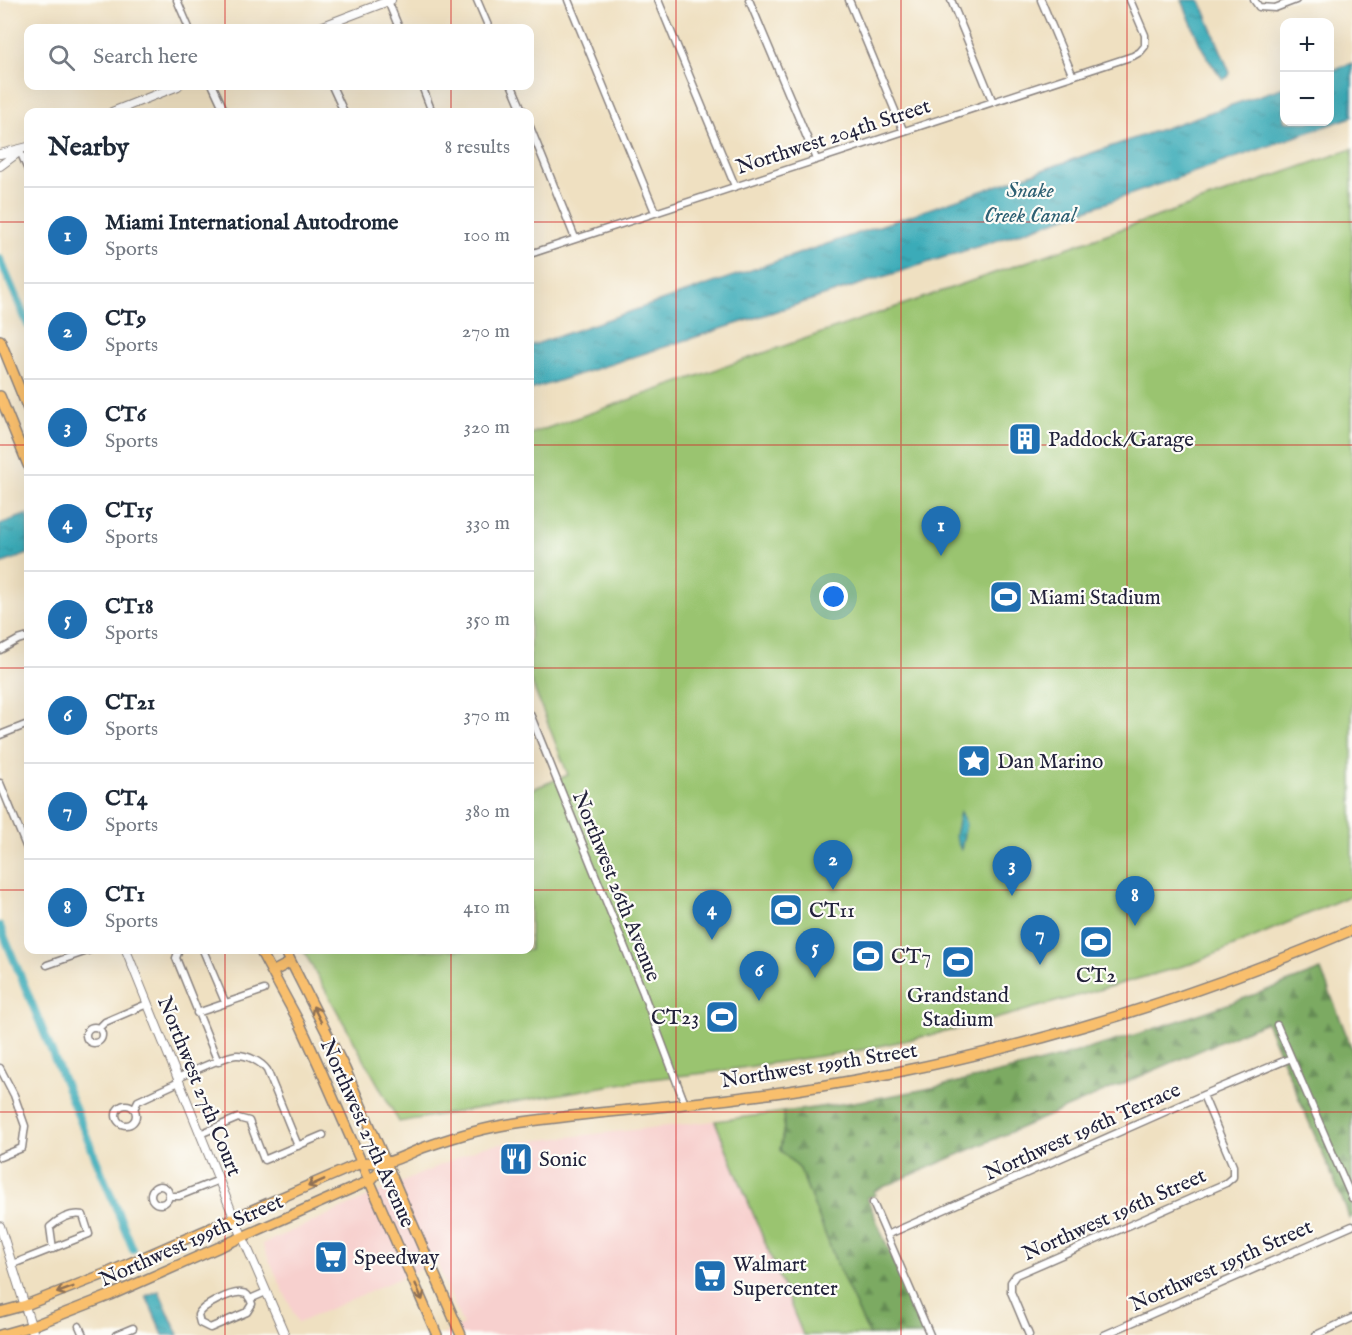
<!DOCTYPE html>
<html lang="en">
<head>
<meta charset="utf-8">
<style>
	body { margin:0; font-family:"IM FELL English",serif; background:#f6f6f7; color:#1f2937 }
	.controls { position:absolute; right:18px; top:18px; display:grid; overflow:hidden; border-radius:12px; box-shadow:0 6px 24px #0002 }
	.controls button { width:54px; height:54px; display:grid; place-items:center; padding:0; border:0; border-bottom:2px solid #e0e1e3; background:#fff; color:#1f2937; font:30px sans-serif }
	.you { position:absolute; left:834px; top:597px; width:21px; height:21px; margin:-15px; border:4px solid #fff; border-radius:50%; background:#1a73e8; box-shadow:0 0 0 9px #1a73e833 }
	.badge { display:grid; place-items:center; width:39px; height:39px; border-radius:50%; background:#1f6fb2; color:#fff; font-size:20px; font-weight:700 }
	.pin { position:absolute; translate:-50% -50px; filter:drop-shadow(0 2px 3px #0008) }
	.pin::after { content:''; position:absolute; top:32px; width:21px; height:18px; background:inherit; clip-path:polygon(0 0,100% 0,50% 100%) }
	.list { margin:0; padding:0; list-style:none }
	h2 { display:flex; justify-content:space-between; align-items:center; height:78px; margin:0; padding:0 24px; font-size:26px }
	h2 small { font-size:20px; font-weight:400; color:#747a83 }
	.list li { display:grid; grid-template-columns:39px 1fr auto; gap:18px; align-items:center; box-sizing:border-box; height:96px; padding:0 24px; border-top:2px solid #e0e1e3 }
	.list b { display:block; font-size:22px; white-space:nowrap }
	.list p { margin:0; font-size:20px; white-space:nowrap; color:#747a83 }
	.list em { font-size:20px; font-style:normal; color:#747a83 }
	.icon { flex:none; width:33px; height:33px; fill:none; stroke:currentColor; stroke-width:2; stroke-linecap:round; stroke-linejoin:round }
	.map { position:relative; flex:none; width:1352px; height:1335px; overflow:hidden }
	.search { position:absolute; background:#fff; box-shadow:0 6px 24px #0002; left:24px; top:24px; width:510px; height:66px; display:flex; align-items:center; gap:15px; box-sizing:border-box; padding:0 21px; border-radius:12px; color:#747a83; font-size:22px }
	.panel { position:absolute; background:#fff; box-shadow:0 6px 24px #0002; left:24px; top:108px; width:510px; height:846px; border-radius:12px }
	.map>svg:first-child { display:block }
	.built { fill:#f7d0ce }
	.green { fill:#9ac470; stroke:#5e7356; stroke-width:1.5 }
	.forest { fill:url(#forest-firs); stroke:#4e664e; stroke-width:1.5 }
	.water { fill:url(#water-ripples); stroke:#2e667a; stroke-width:1.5 }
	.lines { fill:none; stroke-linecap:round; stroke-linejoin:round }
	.canal { stroke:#3babb8; stroke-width:8 }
	.minor-casing { stroke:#88817e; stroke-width:9 }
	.tertiary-casing { stroke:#88817e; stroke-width:10 }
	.primary-casing { stroke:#88817e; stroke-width:12 }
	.minor { stroke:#fff; stroke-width:6 }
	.tertiary { stroke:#fff; stroke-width:8 }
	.primary { stroke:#f9bf6d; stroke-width:9 }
	.oneway { stroke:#8e7054 }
	.grid { fill:none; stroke:#d62828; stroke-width:1.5; stroke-opacity:0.55 }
	.labels { text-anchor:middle; stroke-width:4.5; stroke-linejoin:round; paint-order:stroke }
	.street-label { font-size:21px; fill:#22223b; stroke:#fdfcf7 }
	.poi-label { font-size:21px; fill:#22223b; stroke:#fdfcf7; text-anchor:start }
	.water-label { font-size:22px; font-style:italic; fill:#2d6073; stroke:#fdfcf7 }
</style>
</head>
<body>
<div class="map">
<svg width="1352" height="1335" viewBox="0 0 1352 1335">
	<defs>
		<pattern id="forest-firs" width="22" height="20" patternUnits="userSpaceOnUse" patternTransform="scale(1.5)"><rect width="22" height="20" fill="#7baa62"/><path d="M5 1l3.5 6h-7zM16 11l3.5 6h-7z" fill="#648a52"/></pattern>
		<pattern id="water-ripples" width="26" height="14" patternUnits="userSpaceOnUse" patternTransform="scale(1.5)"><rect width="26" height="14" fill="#3babb8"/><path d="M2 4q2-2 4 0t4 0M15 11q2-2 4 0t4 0" fill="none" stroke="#318b97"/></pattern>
	</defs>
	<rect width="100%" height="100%" fill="#fdfcf7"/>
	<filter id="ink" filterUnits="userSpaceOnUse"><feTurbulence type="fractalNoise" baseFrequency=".0167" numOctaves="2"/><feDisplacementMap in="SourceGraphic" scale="12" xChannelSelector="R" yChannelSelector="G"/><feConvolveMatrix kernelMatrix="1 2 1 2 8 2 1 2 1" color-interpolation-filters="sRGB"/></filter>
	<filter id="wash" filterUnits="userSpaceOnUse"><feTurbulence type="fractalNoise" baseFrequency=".008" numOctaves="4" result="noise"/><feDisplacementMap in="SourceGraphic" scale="24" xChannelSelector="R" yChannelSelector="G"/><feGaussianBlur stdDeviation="1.35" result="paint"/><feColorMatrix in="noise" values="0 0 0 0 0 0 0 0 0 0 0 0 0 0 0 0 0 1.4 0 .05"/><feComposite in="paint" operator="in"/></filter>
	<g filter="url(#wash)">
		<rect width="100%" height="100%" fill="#efe0c1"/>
		<path class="built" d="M715 1121 804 1335H442L463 1325 436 1262 298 1323 262 1244 484 1146Z"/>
		<path class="green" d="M1352 149V895L1194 963 963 1028 861 1050 714 1072 642 1080 399 1122 303 950H530V790L568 775 530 678V434Z
			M783 1112 784 1127 780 1150 800 1169 836 1262 869 1335H803L715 1121Z"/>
		<path class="forest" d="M1321 970 1352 1049V1217L1349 1219 1346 1208 1266 1022 874 1191 875 1195 867 1198 924 1335H869L836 1262 800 1169 780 1150 784 1127 783 1112C839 1105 895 1096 950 1084 1077 1057 1200 1016 1321 970Z"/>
		<path class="water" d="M1182 0H1200L1230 73 1228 77 1223 79 1208 59 1199 42Z
			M1352 63V117L1017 234 530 390V346L1284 87V122H1330V71Z
			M28 514V554L0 564V524Z
			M960 812 966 824 961 850 955 836Z
			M159 1291 178 1335H163L146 1296Z"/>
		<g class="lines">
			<path class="canal" d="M0 259 28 325
				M0 926 133 1249"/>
		</g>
	</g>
	<g filter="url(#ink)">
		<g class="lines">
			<defs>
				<path id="minor" d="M177 0 189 28
					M477 0 489 28
					M568 0 655 212
					M658 0 735 186
					M749 0 816 159
					M849 0 903 130
					M951 0 992 100
					M1041 0 1072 74
					M1254 0 1259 7 1275 8 1296 0
					M388 1 399 28
					M213 86 225 112
					M332 86 344 112
					M422 86 432 112
					M512 86 523 112
					M530 127 575 238
					M20 151 28 170
					M530 254 1133 56 1140 52 1145 46V35L1130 0
					M0 650 18 640 28 637
					M530 714 642 990 685 1104
					M0 735 28 724
					M0 783 28 851
					M179 950 176 958 218 1062
					M203 950 225 1002
					M47 965 90 950
					M197 1013 264 990
					M1277 1025 1352 1198
					M86 1035a8 8 0 1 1 16 0a8 8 0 1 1-16 0Z
					M99 1028 105 1022 147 1004
					M0 1068 14 1095 25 1126 22 1148 0 1157
					M177 1078C190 1073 226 1055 237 1055 248 1055 261 1062 267 1070L298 1146
					M116 1115a10 10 0 1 1 20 0a10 10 0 1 1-20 0Z
					M134 1109 138 1101 179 1082
					M200 1134 238 1118 249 1121 264 1160 323 1135
					M151 1195a9 9 0 1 1 18 0a9 9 0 1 1-18 0Z
					M169 1196H179L219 1180
					M873 1203 930 1335
					M887 1235 1203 1095 1291 1058
					M13 1264 89 1234 83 1215C71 1213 59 1219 50 1227L53 1249
					M250 1299 252 1304 247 1312 210 1328 200 1323 198 1315C201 1306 232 1291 242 1293 248 1294 247 1295 250 1299L266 1292
					M79 1326 83 1335
					M116 1335 133 1328
					M1029 1335 1011 1292V1282L1016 1275 1226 1183 1233 1177V1166L1203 1095
					M1104 1335 1352 1226
					M1316 1335 1352 1318"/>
				<path id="tertiary" d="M318 28 391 0
					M112 112 178 86
					M0 154 28 147
					M0 166 19 152
					M126 950 231 1210 285 1335
					M0 1226 34 1335"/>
				<path id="primary" d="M0 340 28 409
					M0 396 28 465
					M260 950 300 1024 320 1068 437 1335
					M285 950 345 1069 461 1335
					M272 972 291 962
					M0 1312 26 1305 107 1273 363 1162C371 1162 381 1164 388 1162 403 1158 417 1149 431 1145 457 1136 484 1128 510 1124 568 1115 626 1111 684 1104 753 1097 824 1087 892 1073 1049 1042 1205 993 1352 930
					M0 1335 32 1326 111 1295 371 1180 386 1163"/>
			</defs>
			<use href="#minor" class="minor-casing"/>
			<use href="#tertiary" class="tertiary-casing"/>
			<use href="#primary" class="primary-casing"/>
			<use href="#minor" class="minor"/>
			<use href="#tertiary" class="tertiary"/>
			<use href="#primary" class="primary"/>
		</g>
		<defs><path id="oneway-shaft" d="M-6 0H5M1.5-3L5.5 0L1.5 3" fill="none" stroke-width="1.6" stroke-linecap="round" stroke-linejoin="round" transform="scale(1.5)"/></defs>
		<g class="oneway">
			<use href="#oneway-shaft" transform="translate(317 1014) rotate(-117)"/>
			<use href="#oneway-shaft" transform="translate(316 1183) rotate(156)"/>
			<use href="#oneway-shaft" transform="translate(65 1290) rotate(159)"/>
			<use href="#oneway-shaft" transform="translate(419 1292) rotate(67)"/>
		</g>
	</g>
	<path class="grid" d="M225 0V28M451 0V28M676 0V1335M901 0V1335M1127 0V1335M225 86V112M451 86V112M0 222H28M530 222H1352M0 445H28M530 445H1352M0 668H28M530 668H1352M0 890H28M530 890H1352M225 950V1335M451 950V1335M0 1112H1352"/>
	<defs>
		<symbol id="building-square" viewBox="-11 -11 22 22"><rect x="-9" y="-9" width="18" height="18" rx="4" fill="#1f6fb2" stroke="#fdfcf7"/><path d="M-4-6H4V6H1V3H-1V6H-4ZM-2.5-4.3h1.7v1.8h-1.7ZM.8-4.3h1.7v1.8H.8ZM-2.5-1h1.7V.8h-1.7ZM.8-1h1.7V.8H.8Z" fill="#fff"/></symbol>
		<symbol id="stadium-square" viewBox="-11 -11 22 22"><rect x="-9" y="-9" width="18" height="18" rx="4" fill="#1f6fb2" stroke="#fdfcf7"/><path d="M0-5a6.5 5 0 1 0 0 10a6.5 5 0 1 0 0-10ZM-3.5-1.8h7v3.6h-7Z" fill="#fff"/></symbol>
		<symbol id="sight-square" viewBox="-11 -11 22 22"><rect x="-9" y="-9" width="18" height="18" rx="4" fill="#1f6fb2" stroke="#fdfcf7"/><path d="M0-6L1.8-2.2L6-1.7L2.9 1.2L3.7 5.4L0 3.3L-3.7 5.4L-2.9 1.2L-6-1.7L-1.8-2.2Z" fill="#fff"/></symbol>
		<symbol id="restaurant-square" viewBox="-11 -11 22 22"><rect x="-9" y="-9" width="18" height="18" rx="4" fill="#1f6fb2" stroke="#fdfcf7"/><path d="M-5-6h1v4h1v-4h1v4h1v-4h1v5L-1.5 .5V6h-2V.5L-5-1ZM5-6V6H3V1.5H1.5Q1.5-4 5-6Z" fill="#fff"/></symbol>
		<symbol id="supermarket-square" viewBox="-11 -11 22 22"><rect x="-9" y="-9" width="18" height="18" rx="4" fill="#1f6fb2" stroke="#fdfcf7"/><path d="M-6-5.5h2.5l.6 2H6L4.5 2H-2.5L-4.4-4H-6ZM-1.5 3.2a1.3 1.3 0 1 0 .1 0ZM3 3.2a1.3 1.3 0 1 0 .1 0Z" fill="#fff"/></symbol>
	</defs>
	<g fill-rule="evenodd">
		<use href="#building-square" x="1006" y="420" width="38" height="38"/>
		<use href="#stadium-square" x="987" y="578" width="38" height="38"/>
		<use href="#sight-square" x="955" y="742" width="38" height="38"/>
		<use href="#stadium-square" x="767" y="891" width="38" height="38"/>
		<use href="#stadium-square" x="1077" y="923" width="38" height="38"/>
		<use href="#stadium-square" x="849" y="937" width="38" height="38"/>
		<use href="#stadium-square" x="939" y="943" width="38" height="38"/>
		<use href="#stadium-square" x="703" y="998" width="38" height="38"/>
		<use href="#restaurant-square" x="497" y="1140" width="38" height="38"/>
		<use href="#supermarket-square" x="312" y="1238" width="38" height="38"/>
		<use href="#supermarket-square" x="691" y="1257" width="38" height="38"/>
	</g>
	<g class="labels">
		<g class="street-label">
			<text transform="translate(833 136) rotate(-18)" y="7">Northwest 204th Street</text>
			<text transform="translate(617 886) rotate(68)" y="7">Northwest 26th Avenue</text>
			<text transform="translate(819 1065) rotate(-9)" y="7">Northwest 199th Street</text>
			<text transform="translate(200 1086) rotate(68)" y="7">Northwest 27th Court</text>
			<text transform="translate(1082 1131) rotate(-24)" y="7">Northwest 196th Terrace</text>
			<text transform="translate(368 1133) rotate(66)" y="7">Northwest 27th Avenue</text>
			<text transform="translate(1114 1214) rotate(-24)" y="7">Northwest 196th Street</text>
			<text transform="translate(191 1240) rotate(-24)" y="7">Northwest 199th Street</text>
			<text transform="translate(1221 1265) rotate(-24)" y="7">Northwest 195th Street</text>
		</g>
		<g class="poi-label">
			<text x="1048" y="446">Paddock/Garage</text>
			<text x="1029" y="604">Miami Stadium</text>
			<text x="997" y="768">Dan Marino</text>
			<text x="809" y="917">CT11</text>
			<text x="891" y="963">CT7</text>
			<text x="1096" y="982" text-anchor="middle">CT2</text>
			<text x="958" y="1002" text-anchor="middle">Grandstand<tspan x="958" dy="24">Stadium</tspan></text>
			<text x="699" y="1024" text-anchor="end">CT23</text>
			<text x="539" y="1166">Sonic</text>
			<text x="354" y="1264">Speedway</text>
			<text x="733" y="1271">Walmart<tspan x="733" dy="24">Supercenter</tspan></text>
		</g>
		<g class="water-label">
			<text x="1030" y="197">Snake<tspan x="1030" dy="25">Creek Canal</tspan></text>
		</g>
	</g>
</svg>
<div class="controls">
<button>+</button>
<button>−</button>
</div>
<div class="you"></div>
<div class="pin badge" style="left:941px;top:556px">1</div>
<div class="pin badge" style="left:833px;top:890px">2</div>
<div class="pin badge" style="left:1012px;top:896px">3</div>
<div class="pin badge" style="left:712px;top:940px">4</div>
<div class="pin badge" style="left:815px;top:978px">5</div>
<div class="pin badge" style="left:759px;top:1001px">6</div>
<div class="pin badge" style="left:1040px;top:965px">7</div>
<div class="pin badge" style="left:1135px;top:926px">8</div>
<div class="search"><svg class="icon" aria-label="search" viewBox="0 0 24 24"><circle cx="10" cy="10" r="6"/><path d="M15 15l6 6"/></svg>Search here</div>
<section class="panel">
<h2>Nearby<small>8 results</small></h2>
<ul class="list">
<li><span class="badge">1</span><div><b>Miami International Autodrome</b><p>Sports</p></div><em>100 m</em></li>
<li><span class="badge">2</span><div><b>CT9</b><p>Sports</p></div><em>270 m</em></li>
<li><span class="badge">3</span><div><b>CT6</b><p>Sports</p></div><em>320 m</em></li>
<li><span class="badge">4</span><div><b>CT15</b><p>Sports</p></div><em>330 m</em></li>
<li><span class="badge">5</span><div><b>CT18</b><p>Sports</p></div><em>350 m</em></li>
<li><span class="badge">6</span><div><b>CT21</b><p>Sports</p></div><em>370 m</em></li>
<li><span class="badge">7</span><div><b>CT4</b><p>Sports</p></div><em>380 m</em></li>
<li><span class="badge">8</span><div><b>CT1</b><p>Sports</p></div><em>410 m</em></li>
</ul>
</section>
</div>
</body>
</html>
